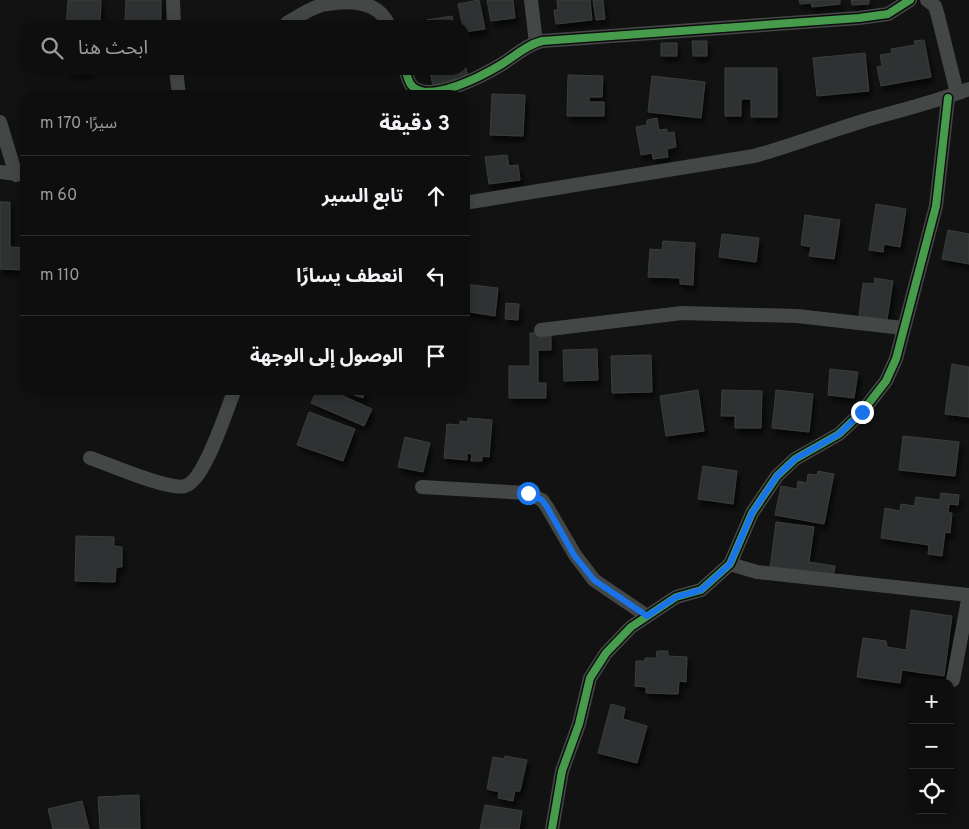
<!DOCTYPE html>
<html lang="ar">
<head>
<meta charset="utf-8">
<style>
	body { margin:0; font-family:Overpass,"Noto Sans Arabic",sans-serif; background:#1c1c1c; color:#f1f3f6; direction:rtl }
	.controls { position:absolute; right:15px; bottom:15px; display:grid; overflow:hidden; border-radius:10px; box-shadow:0 2px 12px #0003 }
	.controls button { width:45px; height:45px; display:grid; place-items:center; padding:0; border:0; border-bottom:1px solid #2e2e2e; background:#0e0e0e; color:#f1f3f6; font:25px sans-serif }
	.stop { position:absolute; width:15px; height:15px; margin:-11px; border:4px solid #1a73e8; border-radius:50%; background:#fff }
	.stop.end { background:#1a73e8; border-color:#fff; box-shadow:0 1px 5px #0008 }
	.list { margin:0; padding:0; list-style:none }
	h2 { display:flex; justify-content:space-between; align-items:center; height:65px; margin:0; padding:0 20px; font-size:21px }
	h2 small { font-size:16px; font-weight:400; color:#9b9c9e }
	.list li { display:grid; grid-template-columns:32px 1fr auto; gap:15px; align-items:center; box-sizing:border-box; height:80px; padding:0 20px; border-top:1px solid #2e2e2e }
	.list b { display:block; font-size:19px; white-space:nowrap }
	.list em { font-size:16px; font-style:normal; color:#9b9c9e }
	.icon { flex:none; width:28px; height:28px; fill:none; stroke:currentColor; stroke-width:2; stroke-linecap:round; stroke-linejoin:round }
	.map { position:relative; flex:none; width:969px; height:829px; overflow:hidden; direction:ltr }
	.search { position:absolute; background:#0e0e0e; box-shadow:0 2px 12px #0003; left:20px; top:20px; width:450px; height:55px; display:flex; align-items:center; gap:12px; box-sizing:border-box; padding:0 18px; border-radius:20px; color:#9b9c9e; font-size:19px }
	.panel { position:absolute; background:#0e0e0e; box-shadow:0 2px 12px #0003; left:20px; top:90px; width:450px; height:305px; border-radius:20px; direction:rtl }
	.map>svg:first-child { display:block }
	.building { fill:#2f3230; stroke:#3a3e3c; filter:url(#shadow) }
	.lines { fill:none; stroke-linecap:round; stroke-linejoin:round }
	.street { stroke:#434846; stroke-width:14 }
	.cycleway-casing { stroke:#0c0d0d; stroke-width:11 }
	.cycleway { stroke:#469c4c; stroke-width:8 }
	.route { stroke:#1a73e8; stroke-width:6 }
</style>
</head>
<body>
<div class="map">
<svg width="969" height="829" viewBox="0 0 969 829">
	<defs>
		<filter id="shadow"><feDropShadow dx="3" dy="5.5" stdDeviation="2.5" flood-color="#0009"/></filter>
	</defs>
	<rect width="100%" height="100%" fill="#121212"/>
	<path class="building" d="M68 0H101L100 26H66Z
		M126 0H161V21L125 20Z
		M479 0 485 29 464 32 458 4Z
		M487 0H513L515 18 491 21Z
		M557 0H590L592 20 556 24 554 10H558Z
		M593 0H603L605 19 596 20Z
		M799 0H840V4L812 7 811 3 800 4Z
		M851 0H869V4L852 5Z
		M452 16 454 26H427L426 20Z
		M120 22H130V26H120Z
		M924 40 931 77 881 86 877 67 882 66 880 55 892 53 891 49 915 45 914 41Z
		M692 41H707V56H693Z
		M661 43H677V56H661Z
		M865 53 869 91 817 96 813 58Z
		M464 61 468 76 433 85 429 69H464Z
		M725 68H777V117H751V99H741V116H725Z
		M68 69H92V73H68Z
		M568 75 603 76 602 97H589V102H604V116H567Z
		M652 76 705 82 701 118 648 112Z
		M492 94 525 95 523 136 490 135Z
		M657 118 659 130 667 129V133L674 132 676 147 667 149 668 157 653 159 652 153 641 155 636 127 647 125V120Z
		M507 155 509 166 518 165 520 180 489 184 485 157Z
		M0 202H10V247L26 248V270L0 269Z
		M876 204 906 209 900 247 884 244 883 252 869 250Z
		M805 215 840 220 834 259 809 256 811 247 801 245Z
		M948 230 969 234V264L942 259Z
		M722 234 759 238 756 262 719 257Z
		M663 241 695 243 693 285 680 284V278L648 277 650 249 662 250Z
		M874 278 893 281 887 320 859 316 863 283 875 284Z
		M464 284 498 288 495 316 464 311Z
		M506 303 519 304 518 320 505 319Z
		M530 333H551V350H538V383H546V398H509V366H530Z
		M597 349 598 380 564 381 563 350Z
		M651 355 652 392 612 393 611 356Z
		M952 364 969 367V417L945 414Z
		M830 369 858 372 854 398 828 395Z
		M318 389H327L372 409 364 426 311 403Z
		M336 389H366L363 398Z
		M698 390 704 431 666 436 660 396Z
		M722 390 762 391 761 428H735V416H721Z
		M776 390 813 394 809 432 772 428Z
		M309 412 355 429 343 461 297 445Z
		M468 418 492 420 489 457 482 456V461H471L472 454 467 453V460L444 458 447 424 460 425V421L468 422Z
		M903 436 959 442 955 476 899 470Z
		M405 437 430 443 423 472 398 467Z
		M703 466 737 471 733 504 698 499Z
		M818 471 834 474 824 524 775 515 781 486 797 489 798 481 807 483 808 474 817 475Z
		M941 493 959 495 958 505 949 504 948 513H952L950 533 945 532 942 556 928 554 929 545 881 538 885 508 900 511 901 504 914 506 916 497 940 500Z
		M776 522 814 527 809 562 835 566 833 577 770 569Z
		M76 536 114 537V546L122 547V567H116L115 582 75 581Z
		M911 610 952 616 944 676 902 670 900 683 857 677 863 638 886 641 887 647 906 650Z
		M657 651H668V656L687 657 686 682 679 681 678 694 646 693V687L635 686 636 661H645V658H656Z
		M611 704 625 708 623 719 647 726 637 763 598 753Z
		M505 756 527 760 520 791H515L513 801 498 798 499 792 487 789 493 757 504 759Z
		M139 795 140 829H100L98 797Z
		M82 801 89 829H53L48 809Z
		M485 805 522 811 519 829H480Z"/>
	<g class="lines">
		<path class="street" d="M173 0 174 26
			M531 0 536 43
			M927 0 935 6 938 16 957 93
			M287 23C298 17 310 8 322 5 348 0 379 0 389 26
			M176 69 179 96
			M405 69C407 74 408 82 412 86 430 104 484 75 502 64 515 56 526 45 542 41L859 18 888 14 910 0
			M0 122 16 175
			M0 172 26 175
			M464 203 754 156C790 146 824 133 860 122 897 111 932 103 969 89
			M541 330 682 313 797 316 903 328
			M90 458C109 464 169 491 185 486 205 481 227 408 235 389
			M422 487 527 493 542 500 547 507 575 555 594 580 647 616
			M730 564 757 572 969 595
			M953 680 969 595
			M552 829 562 771 579 724 590 678 606 653 631 627 676 597 701 590 730 564 752 513 777 476 795 459 839 434 862 412 886 381 896 359 936 206 948 98"/>
		<defs>
			<path id="cycleway" d="M405 69C407 74 408 82 412 86 430 104 484 75 502 64 515 56 526 45 542 41L859 18 888 14 910 0
				M552 829 562 771 579 724 590 678 606 653 631 627 676 597 701 590 730 564 752 513 777 476 795 459 839 434 862 412 886 381 896 359 936 206 948 98"/>
		</defs>
		<use href="#cycleway" class="cycleway-casing"/>
		<use href="#cycleway" class="cycleway"/>
	</g>
	<g class="lines">
		<path class="route" d="M528 493 542 500 547 507 574 555 594 580 647 616 676 597 701 590 730 564 752 513 777 476 795 459 839 434 862 412"/>
	</g>
</svg>
<div class="controls">
<button>+</button>
<button>−</button>
<button><svg class="icon" aria-label="locate" viewBox="0 0 24 24"><circle cx="12" cy="12" r="6"/><path d="M12 2v4M12 18v4M2 12h4M18 12h4"/></svg></button>
</div>
<div class="stop" style="left:528px;top:493px"></div>
<div class="stop end" style="left:862px;top:412px"></div>
<div class="search"><svg class="icon" aria-label="search" viewBox="0 0 24 24"><circle cx="10" cy="10" r="6"/><path d="M15 15l6 6"/></svg>ابحث هنا</div>
<section class="panel">
<h2>3 دقيقة<small>سيرًا · 170 m</small></h2>
<ul class="list">
<li><svg class="icon" aria-label="ahead" viewBox="0 0 24 24"><path d="M12 20V5M6 11l6-6 6 6"/></svg><div><b>تابع السير</b></div><em>60 m</em></li>
<li><svg class="icon" aria-label="left" viewBox="0 0 24 24"><path d="M17 20v-9H6M10 6l-5 5 5 5"/></svg><div><b>انعطف يسارًا</b></div><em>110 m</em></li>
<li><svg class="icon" aria-label="arrive" viewBox="0 0 24 24"><path d="M6 21V4h12l-3 4 3 4H6"/></svg><div><b>الوصول إلى الوجهة</b></div></li>
</ul>
</section>
</div>
</body>
</html>
